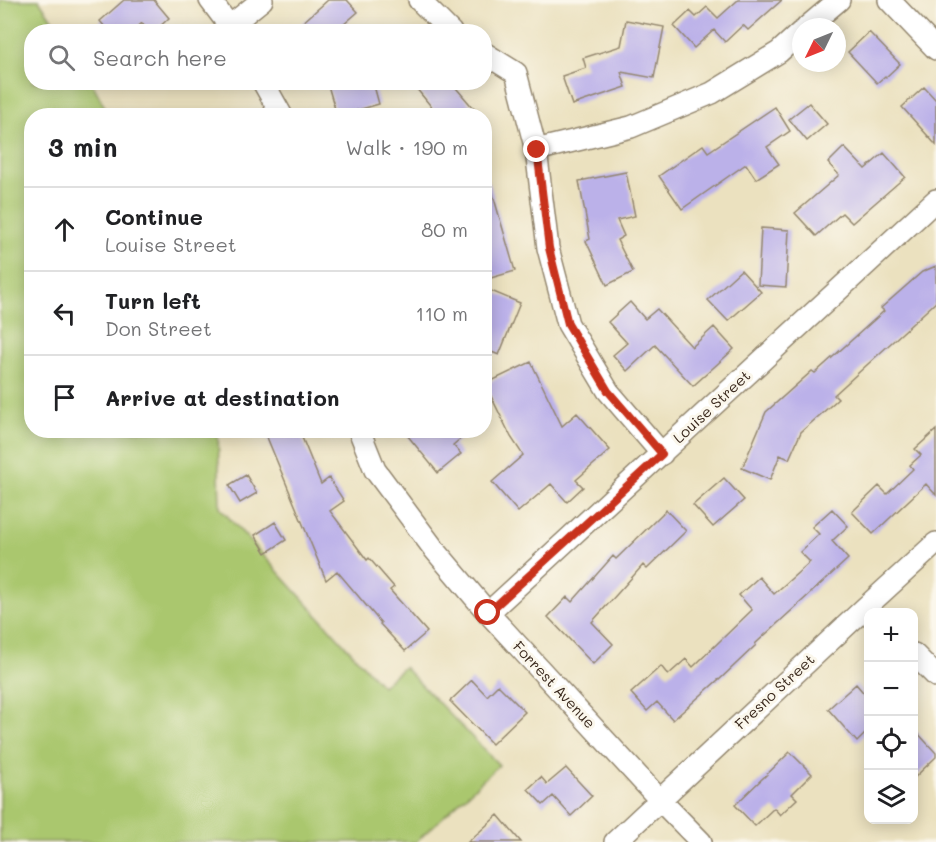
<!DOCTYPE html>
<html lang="en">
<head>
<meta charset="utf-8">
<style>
	body { margin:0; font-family:Mali,sans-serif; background:#f6f6f6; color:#202124 }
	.controls { position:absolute; right:18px; bottom:18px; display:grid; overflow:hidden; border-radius:12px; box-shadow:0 3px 15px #0003 }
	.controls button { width:54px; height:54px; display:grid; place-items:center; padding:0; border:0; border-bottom:2px solid #e0e0e0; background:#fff; color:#202124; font:30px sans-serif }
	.compass { position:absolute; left:792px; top:18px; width:54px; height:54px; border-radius:50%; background:#fff; box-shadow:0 3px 15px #0003; rotate:227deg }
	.stop { position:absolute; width:18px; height:18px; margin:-14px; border:4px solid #c8321e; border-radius:50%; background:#fff }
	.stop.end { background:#c8321e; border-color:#fff; box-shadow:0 2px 6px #0008 }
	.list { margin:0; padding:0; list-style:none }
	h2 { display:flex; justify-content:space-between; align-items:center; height:78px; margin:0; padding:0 24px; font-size:26px }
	h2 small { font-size:20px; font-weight:400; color:#757577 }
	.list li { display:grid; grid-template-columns:39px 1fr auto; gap:18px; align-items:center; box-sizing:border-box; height:84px; padding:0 24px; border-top:2px solid #e0e0e0 }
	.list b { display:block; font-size:22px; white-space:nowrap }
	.list p { margin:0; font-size:20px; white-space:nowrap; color:#757577 }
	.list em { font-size:20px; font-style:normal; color:#757577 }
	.icon { flex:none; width:33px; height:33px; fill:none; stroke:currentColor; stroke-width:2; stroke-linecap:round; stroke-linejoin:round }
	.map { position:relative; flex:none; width:936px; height:842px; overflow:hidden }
	.search { position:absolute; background:#fff; box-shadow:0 3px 15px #0003; left:24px; top:24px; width:468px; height:66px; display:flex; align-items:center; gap:15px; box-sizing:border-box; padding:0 21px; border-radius:24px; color:#757577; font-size:22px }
	.panel { position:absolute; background:#fff; box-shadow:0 3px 15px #0003; left:24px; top:108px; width:468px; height:330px; border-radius:24px }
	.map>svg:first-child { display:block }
	.green { fill:#aac76e; stroke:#727846; stroke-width:1.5 }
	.building { fill:#bbb1e9 }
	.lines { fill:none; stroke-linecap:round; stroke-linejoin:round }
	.minor-casing { stroke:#93866e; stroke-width:24 }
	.minor { stroke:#fff; stroke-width:21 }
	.route { stroke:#c8321e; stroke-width:8 }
	.labels { text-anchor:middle; stroke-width:6; stroke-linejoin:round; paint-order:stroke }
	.street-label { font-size:15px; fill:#3b2a1e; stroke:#fbf7ec }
</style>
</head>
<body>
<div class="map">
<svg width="936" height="842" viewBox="0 0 936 842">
	<rect width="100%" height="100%" fill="#fbf7ec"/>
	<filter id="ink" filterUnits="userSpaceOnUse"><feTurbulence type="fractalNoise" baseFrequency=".0167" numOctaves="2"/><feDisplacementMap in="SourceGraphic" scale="12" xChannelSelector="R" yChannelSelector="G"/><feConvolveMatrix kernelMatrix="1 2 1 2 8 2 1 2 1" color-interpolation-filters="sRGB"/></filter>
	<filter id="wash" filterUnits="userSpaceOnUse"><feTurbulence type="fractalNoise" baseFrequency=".008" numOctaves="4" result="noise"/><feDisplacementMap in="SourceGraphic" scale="24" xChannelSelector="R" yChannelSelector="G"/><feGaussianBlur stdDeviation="1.35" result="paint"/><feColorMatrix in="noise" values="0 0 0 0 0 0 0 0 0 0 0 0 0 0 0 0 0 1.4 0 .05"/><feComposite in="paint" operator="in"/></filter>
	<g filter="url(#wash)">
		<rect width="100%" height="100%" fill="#ebe1bf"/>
		<path class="green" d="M0 0H39L60 31 32 32V82L92 83 109 115 32 116V430L218 431 220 508 382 686 404 667 499 765 416 842H0Z"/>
		<g id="blocks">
			<path class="building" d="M124 0H154L169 18 154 32H149L142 23 132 32H109L100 21Z
				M328 0H347L358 12 335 32H292Z
				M738 0H782L748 30 743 25 725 42 714 30 694 48 674 26 690 11 696 17 707 7 718 18Z
				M626 20 664 27 654 78 621 72 626 87 572 105 562 76 586 68 583 58 621 46Z
				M869 32 900 64 886 77 885 76 877 83 848 52Z
				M327 82H373L379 104 337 116Z
				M411 82H451L480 116H439Z
				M924 87 936 100V145L902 107Z
				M809 103 827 124 807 141 789 119Z
				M775 107 790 131 767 147 779 164 756 179 746 164 682 209 659 176 703 145 708 152Z
				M844 147 865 169 884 153 905 177 852 223 842 213 816 236 795 213 839 175 828 163Z
				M626 172 635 216 617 220 624 236 617 240 633 272 607 285 586 241 590 239 579 181Z
				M489 181 515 271 484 280V182Z
				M761 228 789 230 786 287 758 285Z
				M936 266V302L834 395 838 399 801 432 789 459 780 455 770 480 742 468 766 412 812 371 815 373 884 311 881 308 922 272Z
				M741 270 761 292 728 321 708 300Z
				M484 288 520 303 499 355 484 349Z
				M630 302 645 319 657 309 692 347 714 327 734 349 693 386 655 345 627 371 613 355 627 343 608 322Z
				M531 362 562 426 577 413 610 450 576 480 583 487 567 502 551 484 518 512 492 482 523 455 511 437 485 384Z
				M264 430H299L321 484 329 478 344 501 330 511 367 560 369 558 394 587 390 590 427 632 405 651 380 624 381 623 337 571 326 580Z
				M403 430H471L453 445 461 454 438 473Z
				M936 430V495L926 484 873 534 852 512 879 486 887 494 913 469 910 465 921 455 915 449Z
				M246 475 257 493 240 503 229 485Z
				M724 478 744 500 713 527 693 505Z
				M832 509 848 526 832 541 848 559 755 644 756 645 718 681V680L673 720 657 702 647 711 631 693 661 666 668 675 686 659 693 667 752 610 739 595 759 577 774 594 810 562 800 552 819 534 812 527Z
				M666 510 686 531 647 569 643 565 592 622 613 644 593 664 548 617 567 597 572 602 613 556 616 559Z
				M275 522 286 540 266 553 255 535Z
				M472 680 487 696 498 685 525 712 492 744 450 701Z
				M856 684 868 698V731L857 742 828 709Z
				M914 729 936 753V757L914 778Z
				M790 752 812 774 792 794 797 799 780 815 774 808 755 826 735 805Z
				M566 768 592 796 571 816 553 796 543 805 528 789 541 777 547 784Z
				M498 815 521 842H468Z"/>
		</g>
	</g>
	<g filter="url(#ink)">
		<use href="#blocks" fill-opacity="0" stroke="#93866e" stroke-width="1.5"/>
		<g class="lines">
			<defs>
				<path id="minor" d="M210 0 234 32
					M419 0 451 32
					M889 0 936 49
					M231 25 262 0
					M807 27 839 0
					M484 53 516 73 536 150 548 248 568 324 608 391 662 454
					M263 82 282 116
					M536 150 631 127 712 93 779 52 801 32
					M359 430 375 470 434 549 488 613 660 800 701 842
					M488 613 936 200
					M914 654 936 676
					M615 842 866 607 936 543"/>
			</defs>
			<use href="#minor" class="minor-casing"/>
			<use href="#minor" class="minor"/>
		</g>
	</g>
	<g class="lines" filter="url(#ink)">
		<path class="route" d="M488 613 662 454 608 391 568 324 549 248 537 150"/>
	</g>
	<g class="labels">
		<g class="street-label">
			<text transform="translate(712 407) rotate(-43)" y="5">Louise Street</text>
			<text transform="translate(554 685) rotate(47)" y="5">Forrest Avenue</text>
			<text transform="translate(775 692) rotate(-43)" y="5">Fresno Street</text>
		</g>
	</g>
</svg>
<div class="controls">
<button>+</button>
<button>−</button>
<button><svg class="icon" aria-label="locate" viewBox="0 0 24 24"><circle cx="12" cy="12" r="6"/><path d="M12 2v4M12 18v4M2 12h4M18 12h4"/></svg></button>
<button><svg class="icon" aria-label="layers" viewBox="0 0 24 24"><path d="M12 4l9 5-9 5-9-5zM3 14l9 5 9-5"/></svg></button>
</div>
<svg class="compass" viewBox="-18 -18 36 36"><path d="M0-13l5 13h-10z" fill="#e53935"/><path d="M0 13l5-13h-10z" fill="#757577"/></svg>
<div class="stop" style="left:488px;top:613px"></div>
<div class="stop end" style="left:537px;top:150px"></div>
<div class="search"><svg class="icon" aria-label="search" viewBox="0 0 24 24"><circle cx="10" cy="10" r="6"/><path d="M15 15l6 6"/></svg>Search here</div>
<section class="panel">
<h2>3 min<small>Walk · 190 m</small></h2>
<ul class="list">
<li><svg class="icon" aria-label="ahead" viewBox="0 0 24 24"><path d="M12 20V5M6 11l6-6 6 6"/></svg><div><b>Continue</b><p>Louise Street</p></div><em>80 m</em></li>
<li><svg class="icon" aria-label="left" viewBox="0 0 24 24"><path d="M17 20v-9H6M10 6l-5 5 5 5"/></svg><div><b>Turn left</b><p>Don Street</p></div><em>110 m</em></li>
<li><svg class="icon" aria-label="arrive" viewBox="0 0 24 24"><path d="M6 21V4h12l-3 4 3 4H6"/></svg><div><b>Arrive at destination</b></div></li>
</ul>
</section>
</div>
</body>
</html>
